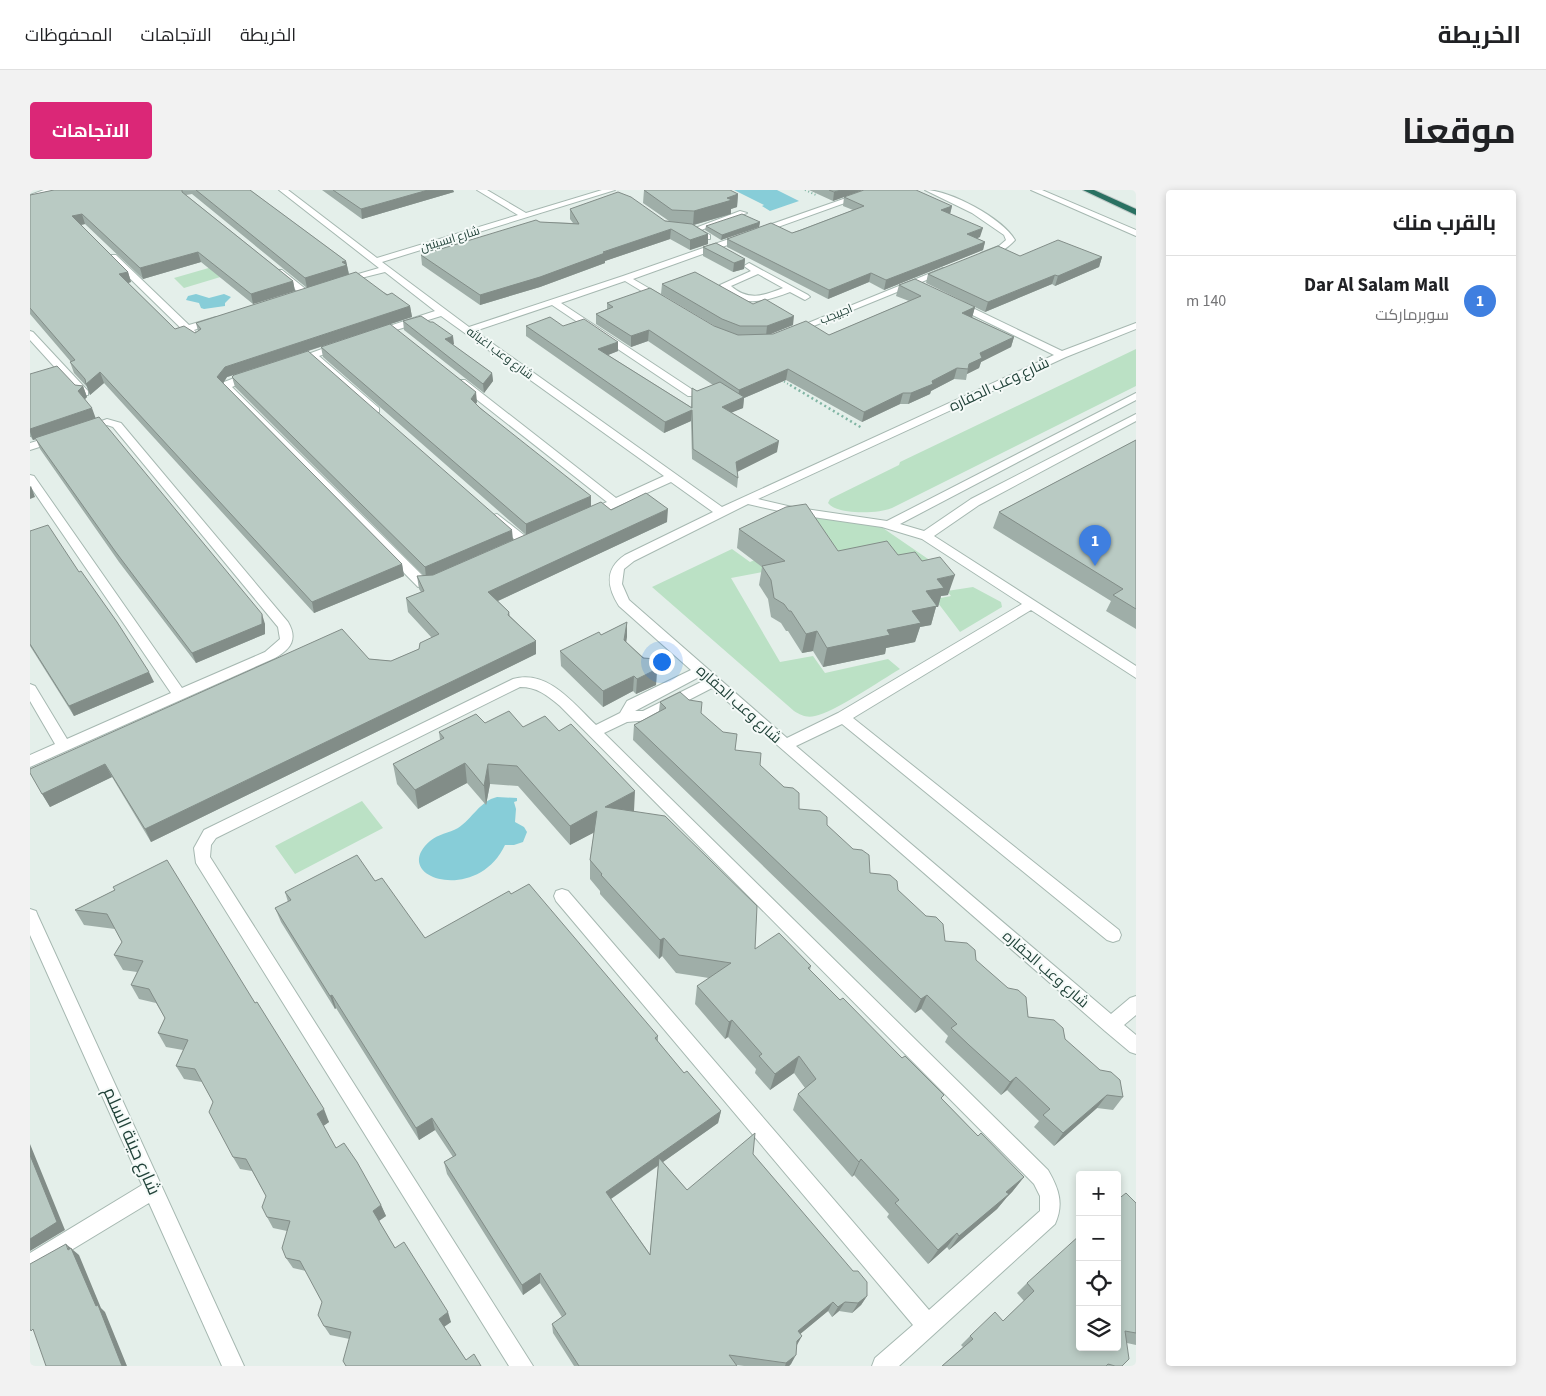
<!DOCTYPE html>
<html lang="ar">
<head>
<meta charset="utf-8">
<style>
	body { margin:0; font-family:"Source Sans 3",Cairo,sans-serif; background:#f2f2f2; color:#202124; direction:rtl }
	.controls { position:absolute; right:15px; bottom:15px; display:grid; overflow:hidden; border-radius:5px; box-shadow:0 2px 8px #0003 }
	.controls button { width:45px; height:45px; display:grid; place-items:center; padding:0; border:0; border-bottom:1px solid #e0e0e0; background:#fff; color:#202124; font:25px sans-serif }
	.you { position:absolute; left:631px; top:471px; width:18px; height:18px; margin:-12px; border:4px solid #fff; border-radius:50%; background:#1a73e8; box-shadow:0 0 0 8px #1a73e833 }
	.badge { display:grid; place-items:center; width:32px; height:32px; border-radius:50%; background:#db2777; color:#fff; font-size:16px; font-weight:700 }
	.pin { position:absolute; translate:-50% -41px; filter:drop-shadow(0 1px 2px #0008) }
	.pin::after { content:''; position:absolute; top:26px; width:18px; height:15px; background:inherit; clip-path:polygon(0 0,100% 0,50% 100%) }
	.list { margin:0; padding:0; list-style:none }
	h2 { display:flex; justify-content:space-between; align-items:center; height:65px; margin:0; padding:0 20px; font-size:21px }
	h2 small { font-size:16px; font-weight:400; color:#757577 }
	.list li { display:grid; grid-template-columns:32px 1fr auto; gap:15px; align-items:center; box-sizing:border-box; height:90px; padding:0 20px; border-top:1px solid #e0e0e0 }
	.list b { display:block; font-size:19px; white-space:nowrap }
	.list p { margin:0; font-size:16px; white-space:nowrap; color:#757577 }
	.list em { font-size:16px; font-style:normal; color:#757577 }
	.icon { flex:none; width:28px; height:28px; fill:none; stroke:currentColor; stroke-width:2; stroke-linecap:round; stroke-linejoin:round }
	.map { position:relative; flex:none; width:1106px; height:1176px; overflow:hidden; direction:ltr; border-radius:5px }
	header { display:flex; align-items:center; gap:30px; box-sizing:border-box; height:70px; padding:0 25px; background:#fff; border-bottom:1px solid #e0e0e0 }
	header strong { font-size:24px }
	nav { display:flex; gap:28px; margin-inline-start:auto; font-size:18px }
	.intro { display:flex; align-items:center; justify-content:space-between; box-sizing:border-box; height:120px; padding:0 30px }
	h1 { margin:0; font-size:35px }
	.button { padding:12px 22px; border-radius:5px; background:#db2777; color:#fff; font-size:18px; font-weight:700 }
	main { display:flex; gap:30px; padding:0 30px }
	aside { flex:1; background:#fff; border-radius:5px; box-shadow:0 2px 8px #0003 }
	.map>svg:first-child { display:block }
	.green { fill:#bbe1c5 }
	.water { fill:#87cdd8 }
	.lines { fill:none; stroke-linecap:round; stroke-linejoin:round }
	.minor-casing { stroke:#a6b8b1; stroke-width:2 }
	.highway-casing { stroke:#c1cac8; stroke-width:2 }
	.path-far1 { stroke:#81b5a4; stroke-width:2; stroke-dasharray:1 2.5; stroke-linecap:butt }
	.path { stroke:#81b5a4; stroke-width:2.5; stroke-dasharray:2 3; stroke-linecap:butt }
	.minor { fill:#fff; fill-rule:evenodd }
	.highway { fill:#2a7162; fill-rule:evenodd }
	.wall { fill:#9faea8; fill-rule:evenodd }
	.shaded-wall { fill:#828d88 }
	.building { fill:#b9cac3; stroke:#828d88 }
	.labels { text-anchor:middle; stroke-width:4; stroke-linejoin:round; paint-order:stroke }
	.far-street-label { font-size:12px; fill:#214239; stroke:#f5faf8 }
	.street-label { font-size:15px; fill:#214239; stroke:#f5faf8 }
	.near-street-label { font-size:18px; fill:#214239; stroke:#f5faf8 }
</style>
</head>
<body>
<header>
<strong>الخريطة</strong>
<nav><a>الخريطة</a><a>الاتجاهات</a><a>المحفوظات</a></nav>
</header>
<div class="intro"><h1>موقعنا</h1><a class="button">الاتجاهات</a></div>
<main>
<aside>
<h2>بالقرب منك<small></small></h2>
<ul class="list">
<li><span class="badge" style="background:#3f7fe0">1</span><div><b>Dar Al Salam Mall</b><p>سوبرماركت</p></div><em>140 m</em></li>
</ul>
</aside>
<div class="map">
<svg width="1106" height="1176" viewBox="0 0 1106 1176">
	<rect width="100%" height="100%" fill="#e4efea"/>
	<path class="green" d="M196 73 207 82 154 98 144 88Z
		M1106 159V196L862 318C848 324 807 325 798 313L800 309 869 275 870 272Z
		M779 326 850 336 917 382 848 360 701 388 750 472 783 466 795 483 858 469 870 479C851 490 803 523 785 526 776 528 771 525 764 521L622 397 702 359 720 372 757 356Z
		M943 397 971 412 972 417 930 442 905 409 921 406 917 401Z
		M332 611 353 638 265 684 245 656Z"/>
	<path class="water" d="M704 0H747L769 11 740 21 732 16 734 15Z
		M166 104 179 108 194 104 201 107 195 113V116L174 119 171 118 169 113 156 110 158 106Z
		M467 607 487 608V611L484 612 486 619 485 632 494 637 497 642 493 652 484 655H475C447 715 358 688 400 651 408 644 419 643 428 638 442 629 450 611 467 607Z"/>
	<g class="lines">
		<defs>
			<path id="minor" d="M14 0H25L0 10V5Z
				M249 0H258L347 68 488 25 447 0H457L496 23 572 0H585L352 72 439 137 593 86 839 0H851L603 89 634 107V111H628L595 91 531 113 666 202V206H658L522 115 445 141 692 317 1024 165 922 115V111H928L1032 161 1106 133V139L1036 167 728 309 762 317 857 331 1106 203V210L870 334 894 341 941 309 1106 224V231L949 315 904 346 1106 476V488L1001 420 823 528 1089 740 1091 745 1089 750 1083 752 1077 750 812 534 766 556 1081 824 1100 808 1106 806V825L1094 835 1106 845V864L1100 862 1075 841 682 498 620 530 597 532 574 543 1018 980C1029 999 1034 1014 1025 1034L869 1176H842L845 1168 883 1135 526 711 524 706 526 701 532 699 538 701 899 1120 1010 1021V1006L1004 994 530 516C517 505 507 497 490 497L186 648 181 655 180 667 503 1176H479L166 673 164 658 174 640 483 489C518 479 544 514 566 535L590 523 597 511 661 480 589 416C577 397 574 379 595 365L683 322 641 292 564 327H556V321L577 312 427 194V190H435L586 308 634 286 411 126 350 145H344V141L405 121 355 82 311 93V89L349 78ZM718 314 762 324 852 337 892 349 992 414 808 523 757 548 599 410 592 394 594 379 604 371ZM669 487 673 491 613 521H605Z
				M895 0C920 0 972 28 985 50 977 59 963 68 951 67V63L969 56 976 50 974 45 942 23Z
				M1001 0H1012L1106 40V46Z
				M710 21 717 23 671 40 680 45V49H674L660 40Z
				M80 65H86L159 135 186 127 191 130 164 140 168 145 160 147 80 69Z
				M719 73 778 105 780 107 775 110 760 102C734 112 710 119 690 95L721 81 714 76ZM728 84 753 98C733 106 718 111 701 96Z
				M913 78 921 80 764 144 756 142Z
				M246 80H252L278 101V105H272L246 84Z
				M0 141 3 142 58 201V205H50L0 150Z
				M311 152 316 155 315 157 289 166 349 218V222H341L280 169 264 174 259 171Z
				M223 181 227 182V186L202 197 396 389H408L410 392 408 395 388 397 192 198 194 192Z
				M77 229 91 233 258 432C268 449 261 459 245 468L0 577V565L25 554 0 511V494L5 496 37 549 141 503 0 296V285L4 286 152 498 235 462 250 449 248 437 83 237 77 235 54 242 49 239Z
				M27 245 31 246V250L0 260V253Z
				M467 324 499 349 501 352 499 355H491L463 331 461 328 463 325Z
				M0 719 6 721 8 726 214 1176H192L119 1013 0 1085V1063L112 995 0 745Z"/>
			<path id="highway" d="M1053 0H1064L1106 19V25Z"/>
		</defs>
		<use href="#minor" class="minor-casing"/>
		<use href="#highway" class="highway-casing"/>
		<path class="path-far1" d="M775 0 786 5
			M751 190 762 196"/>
		<path class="path" d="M760 195 832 238"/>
		<use href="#minor" class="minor"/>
		<use href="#highway" class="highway"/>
	</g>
	<path class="wall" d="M24 0H220L316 71 319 84 380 116 382 127 248 171 483 350 402 385 496 345 293 167 291 157 447 212 446 214 561 316 581 320 637 332 468 411 479 422 480 426 506 451V464L121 652 82 587 20 617 0 583 339 469 361 471 389 459 402 448 378 422 376 408 391 402 389 399 387 386H394L205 197 202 187 204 185 197 187 193 193 372 374 374 386 284 423 74 193 60 205 57 197 44 183 40 172H41L0 124V5ZM162 4 277 98 166 133 168 141 165 143 145 139 98 93 101 92 98 82 51 35 55 34 113 89 171 72 223 114 265 101 263 91 156 5Z
		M292 0H423L424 2 332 29Z
		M614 0 708 4 707 17 701 19V24L664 35 678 44V54L660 60 640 49 575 71V73L510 97 450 115 392 75 391 65 510 32 543 33 540 29V19L639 31 613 13Z
		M779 0H833L803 11Z
		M814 7 922 16 920 24 950 47 947 48 955 52 953 60 854 100 839 92 798 109 697 57V49L762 43 823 20 813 16Z
		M730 32 729 37 691 50 675 40 676 36Z
		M673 57 715 69 714 79 703 82 673 66Z
		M990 66 1072 67 1069 77 1025 96 1022 94 955 122 896 93 898 84Z
		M632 94 763 135 740 144 799 145 879 111 866 106 869 95 945 117 942 127 984 147 981 157 951 172 949 178 937 184 936 190 924 189 901 201 900 204 878 214H870L832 232 756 190 714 208 713 218 701 222 747 262 707 282 708 288 707 298 662 269 661 231 634 243 496 146V136H533L588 152V161L578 165 661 217 662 198 667 201 683 195 618 151 601 157 566 134V124L577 119V113L688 138 631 104Z
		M373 131 400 132 424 154 423 155 462 183 463 191 454 203 374 140Z
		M0 184 45 195 53 196 57 207 55 209 65 228 235 434V444L166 473 89 372 10 259 6 249 3 250 1 247H0Z
		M1106 250V439L1076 421 1081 411 963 338 969 322Z
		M709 339 808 361 868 365 918 405 911 406 908 417H906L901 435 890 437 885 452 856 458 855 464 793 477 783 461 772 463 758 441H756L751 433 741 427 738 409 729 395 732 377 707 358Z
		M0 341 124 492 44 526 0 456Z
		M597 432 596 452 627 479 626 495 606 504 603 501 573 517 531 476 530 461 571 445Z
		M630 512 671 523 705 560 730 575 769 619 797 635 840 683 868 700 915 751 946 770 998 827 1035 849 1093 907 1083 920 1067 918 1024 956 1004 937 1009 931 977 900 971 905 932 868 915 852 918 846 891 819 885 823 603 550 604 535 629 521Z
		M455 533 493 537 604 621H602L725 759 781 776 780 780 810 810 912 909 948 946 994 987 982 1002 977 1007 967 1019 919 1060 917 1057 898 1074 857 1027 859 1024 824 985 822 987 763 920 768 904 775 898 764 883 740 900 725 883 726 879 698 847 695 849 665 814 667 796 679 788 646 783 632 766 629 769 570 704V701L560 689V670L564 642 540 655 488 596 460 594 456 615 437 593 388 619 367 594 363 574 410 550 409 542Z
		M345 691 395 748 481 704 628 846V852L654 883 691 921 688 933 633 972 657 1000 723 964 837 1106 831 1115 822 1123 809 1121 802 1127 798 1121 770 1144 761 1174 759 1176H714L706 1175 707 1176H544L523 1143 522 1134 532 1127 510 1093 493 1105 417 984 414 972 423 967 405 940 389 950 306 818 305 819 251 732 245 718 258 712 255 702ZM628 976 620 1064 581 1009Z
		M85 700 225 813 299 932 293 936 306 958 351 1015 356 1026 349 1031 365 1058 421 1132 414 1137 436 1170 451 1176 300 1145 294 1136 292 1112 276 1081 263 1078 256 1068 257 1041 243 1038 237 1027 236 1006 222 981 210 979 203 967 183 912 172 892 154 889 146 876 153 860 136 857 128 843 135 828 126 813 109 809 101 795 107 782 93 780 84 765 92 752 85 739 54 735 45 720Z
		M1106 1013V1155L1097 1153 1092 1176H912L933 1157 931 1155 940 1146 973 1131 994 1111 987 1103 997 1093Z"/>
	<path class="shaded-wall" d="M398 0H423L424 2 332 29 331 19Z
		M811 0H833L803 11 804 2Z
		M708 4 707 17 701 19V24L663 35 664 21 697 8Z
		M922 16 920 24 911 20Z
		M52 24 55 34 45 36 42 26Z
		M730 32 729 37 691 50 692 45Z
		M953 38 950 47 935 53 937 44Z
		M641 39 640 49 575 71V73L510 97 450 115V105L573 62Z
		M678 44V54L660 60V50Z
		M955 52 953 60 854 100 856 90Z
		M168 62 171 72 113 89 110 78Z
		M1072 67 1069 77 1025 96 1028 86Z
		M715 69 714 79 703 82 704 73Z
		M316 71 319 85 277 98 275 88Z
		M98 82 101 92 92 95 89 84Z
		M841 83 839 92 798 109 799 100Z
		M1025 85 1022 94 955 122 958 112Z
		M263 91 265 101 223 114 221 104Z
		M380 116 382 127 197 187 190 198 187 187 195 177Z
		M945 117 942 128 932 123Z
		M764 126 763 135 736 146 737 136Z
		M619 140 618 151 601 157V146Z
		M423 146 424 154 416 157 415 149Z
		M984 147 981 157 951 172 949 178 937 184 939 174 950 163Z
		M588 152V161L568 169V159Z
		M927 178 924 189 901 201 900 204 878 214 881 203 902 191Z
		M758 179 756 190 714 208 713 218 691 227 692 217 708 210 709 200Z
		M70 182 74 193 60 205 56 194Z
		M462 183 463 191 454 203 453 194Z
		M53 196 57 207 52 212 48 201Z
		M446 202 447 212 442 219 441 209Z
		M873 203 870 214 832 232 834 222Z
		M62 218 66 229 3 250 0 242V239Z
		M662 220 661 231 634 243 635 232Z
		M749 251 747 262 705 283 706 272Z
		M1 296 5 307 0 309V297Z
		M561 306V317L496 345V334Z
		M638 319 637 332 459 415 458 402Z
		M482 340 483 350 396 388 395 377Z
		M372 374 374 386 284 423 282 412Z
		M925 385 918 405 911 406 908 417H906L901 435 890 437 885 452 856 458 855 464 793 477 797 458 882 421 896 401 907 389Z
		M232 424 235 434V444L166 473 162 463Z
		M597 432V447L594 466V450Z
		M787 441 783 461 772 463 776 444Z
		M506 451V464L121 652 115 639Z
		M627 479 626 495 606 504 607 489Z
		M119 482 124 492 44 526 39 516Z
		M604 486 603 501 573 517V501Z
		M435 573 437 593 388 619 385 600Z
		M75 574 82 587 20 617 12 604Z
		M458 574 460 594 456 615 454 596Z
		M605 601 604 621 574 637 575 617Z
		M567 621V641L540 655V636Z
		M634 748 632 766 629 769 630 750Z
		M302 805 306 818 305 819 300 806Z
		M897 805 891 819 885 823 891 809Z
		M702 830 698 847 695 849 699 832Z
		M769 866 764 883 740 900 745 884Z
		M986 887 977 900 971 905 980 892Z
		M1077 905 1067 918 1024 956 1033 943Z
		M294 919 299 932 292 937 287 924Z
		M691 921 688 933 575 1013 576 1002Z
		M402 928 405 940 389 950 386 938Z
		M0 954 35 1040 0 1061Z
		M831 969 824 985 822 987 829 972Z
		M994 987 982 1002 977 1007 967 1019 919 1060 929 1046 976 1002Z
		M351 1015 356 1026 347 1032 343 1021Z
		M927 1043 917 1057 898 1074 908 1060Z
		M36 1054 49 1065 71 1118 75 1122 97 1176H92Z
		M510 1083V1093L493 1105 492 1095Z
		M837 1106 831 1115 822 1123 828 1113Z
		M803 1112 798 1121 763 1150 768 1141Z
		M815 1112 809 1121 802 1127 808 1117Z
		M418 1122 421 1132 412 1138 409 1129Z
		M772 1146 767 1155 762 1160 767 1151Z
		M766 1165 761 1174 759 1176H755L756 1173Z"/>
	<path class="building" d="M24 0H152V2L263 91 221 104 168 62 110 78 52 24 42 26 98 82 89 84 145 139 154 136 165 143 171 139 166 133 326 82 357 105 362 103 380 116 195 177 187 187 372 374 282 412 70 182 56 194 55 189 40 172 45 170 0 118V5Z
		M166 0H220L316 71 312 72 317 75 275 88Z
		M303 0H398L331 19Z
		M614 0H700L708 4 697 8 702 10 664 21 642 20Z
		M799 0H811L804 2Z
		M834 0H886L922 16 911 20 953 38 937 44 955 52 856 90 841 83 799 100 697 49 741 33 762 43 771 40 834 16 814 7Z
		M588 2 601 7 635 31 662 34 678 44 660 50 641 39 573 62 575 63 510 87 450 105 391 65 506 30 510 32 549 34 540 19Z
		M712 24 730 32 692 45 676 36Z
		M1028 50 1072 67 1028 86 1025 85 958 112 898 84 968 56 990 66Z
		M686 53 715 69 704 73 673 57Z
		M665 82 723 114 735 109 764 126 737 136H710L692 129 632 94Z
		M885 89 945 117 932 123 984 147 950 163 952 168 939 174 938 179 927 178 902 191 903 194 881 203H873L834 222 758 179 709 200 619 140 601 146 566 124 583 117 577 113 620 98 684 136 708 145 743 144 776 131 799 145 891 106 869 95Z
		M391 126 400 132H403L423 146 415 149 462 183 453 194 373 131Z
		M520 127 533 136 554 129 588 152 568 159 662 218V198L667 201 690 192 714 207 692 217 749 251 706 272 708 288 663 259 662 220 635 232 496 136Z
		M360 134 446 202 441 209 450 218 561 306 496 334 291 157Z
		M278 161 482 340 395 377 202 187 204 185Z
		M27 176 45 195 53 196 48 201 62 218 0 239V184Z
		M69 227 232 424V434L162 463 85 361 5 248Z
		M1106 250V419L1083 405 1093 399 969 322Z
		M616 303 638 319 458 402 479 422 478 425 506 451 115 639 75 574 12 604 0 583V579L312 439 339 469 361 471 389 459 390 453 409 444 376 408 394 401 387 386 403 385 571 312 581 320Z
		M776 314 808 361 857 351 868 365 885 362 892 371 910 367 925 385 907 389 914 398 896 401 907 416 882 421 891 433 857 440 860 445 797 458 787 441 776 444 761 421H759L754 414 744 408 741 390 732 376 755 371 709 339 756 317Z
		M18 335 49 382 51 381 87 432 119 482 39 516 0 454V341Z
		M597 432 594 450 613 468 627 469V479L607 489 604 486 573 501 530 461 569 442 571 445Z
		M650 502 659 510 672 512 671 523 693 542 707 544 705 560 731 563 730 575 754 597 763 598 769 603V619L790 621 797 627V635L823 659 832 660 839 665 840 683 860 685 867 691 868 700 896 726 906 727 913 734 915 751 937 753 945 760 946 770 978 798 988 800 996 807 998 827 1024 830 1033 838 1035 849 1070 880 1081 882 1090 890 1093 907 1077 905 1033 943 1013 925 1020 919 986 887 980 892 939 855 921 838 927 834 897 805 891 809 604 535 636 518 630 512Z
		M479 521 493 537 515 526 529 541 541 534 605 601 575 617 635 626 727 716 725 759 749 743 781 776 778 778 810 810 813 808 872 868 875 866 914 905 911 908 948 946 951 943 994 987 976 1002 979 1004 929 1046 927 1043 908 1060 865 1013 869 1010 831 969 829 972 768 904 786 889 769 866 745 884 729 866 732 864 702 830 699 832 667 796 701 773 649 765 634 748 630 750 571 685 572 684 560 670 567 621 540 636 487 576 458 574 454 596 435 573 385 600 363 574 414 548 409 542 446 524 455 533Z
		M327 665 345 691 352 688 395 748 479 701 481 704 499 694 628 846 625 848 654 883 657 881 691 921 576 1002 620 1065 629 968 657 1000 725 943 723 964 823 1081H828L837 1092V1106L828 1113 815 1112 808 1117 803 1112 768 1141 772 1146 767 1151 766 1165 756 1173 699 1165 707 1176H549L522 1134 536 1124 510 1083 492 1095 414 972 426 965 402 928 386 938 302 805 300 806 245 718 261 710 255 702Z
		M137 670 225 813 227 812 294 919 287 924 306 958 314 953 327 972 351 1015 343 1021 365 1058 374 1052 418 1122 409 1129 436 1170 444 1164 451 1176H316L313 1171 321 1142 294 1136 288 1125 292 1112 270 1071 256 1068 252 1058 260 1031 237 1027 232 1017 236 1006 216 969 203 967 179 922 183 912 165 879 146 876 158 850 128 843 135 828 119 799 101 795 113 771 84 765 92 752 77 724 45 720 85 700 83 697Z
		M0 965 27 1032 0 1049Z
		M1096 1003 1106 1013V1143L1095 1141 1099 1169 1092 1176H1085L1078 1174 1076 1176H912L943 1149 940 1146 965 1122 973 1131 1004 1101 997 1093 1050 1045V1157H1087V1010Z
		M36 1054 38 1060 41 1058 66 1116 68 1115 92 1176H16L3 1139 1 1141 0 1139V1074Z"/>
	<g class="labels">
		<g class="far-street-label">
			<text transform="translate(420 49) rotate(-17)" y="4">شارع ابسيتين</text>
			<text transform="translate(806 124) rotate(-22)" y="4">اجبيجب</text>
			<text transform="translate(470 163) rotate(36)" y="4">شارع وعب اغباثه</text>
		</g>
		<g class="street-label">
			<text transform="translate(969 194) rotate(-25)" y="5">شارع وعب الجفاره</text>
			<text transform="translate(709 514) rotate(42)" y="5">شارع وعب الجفاره</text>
			<text transform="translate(1016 779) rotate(41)" y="5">شارع وعب الجفاره</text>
		</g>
		<g class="near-street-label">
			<text transform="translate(102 951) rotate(66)" y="6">شارع حينة السلم</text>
		</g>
	</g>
</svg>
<div class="controls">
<button>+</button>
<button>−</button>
<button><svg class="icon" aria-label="locate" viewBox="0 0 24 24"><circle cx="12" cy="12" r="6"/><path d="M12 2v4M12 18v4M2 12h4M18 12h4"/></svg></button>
<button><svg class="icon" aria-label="layers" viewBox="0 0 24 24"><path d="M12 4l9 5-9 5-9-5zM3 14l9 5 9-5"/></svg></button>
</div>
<div class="you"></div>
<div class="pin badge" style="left:1065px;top:376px;background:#3f7fe0">1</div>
</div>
</main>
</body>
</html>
